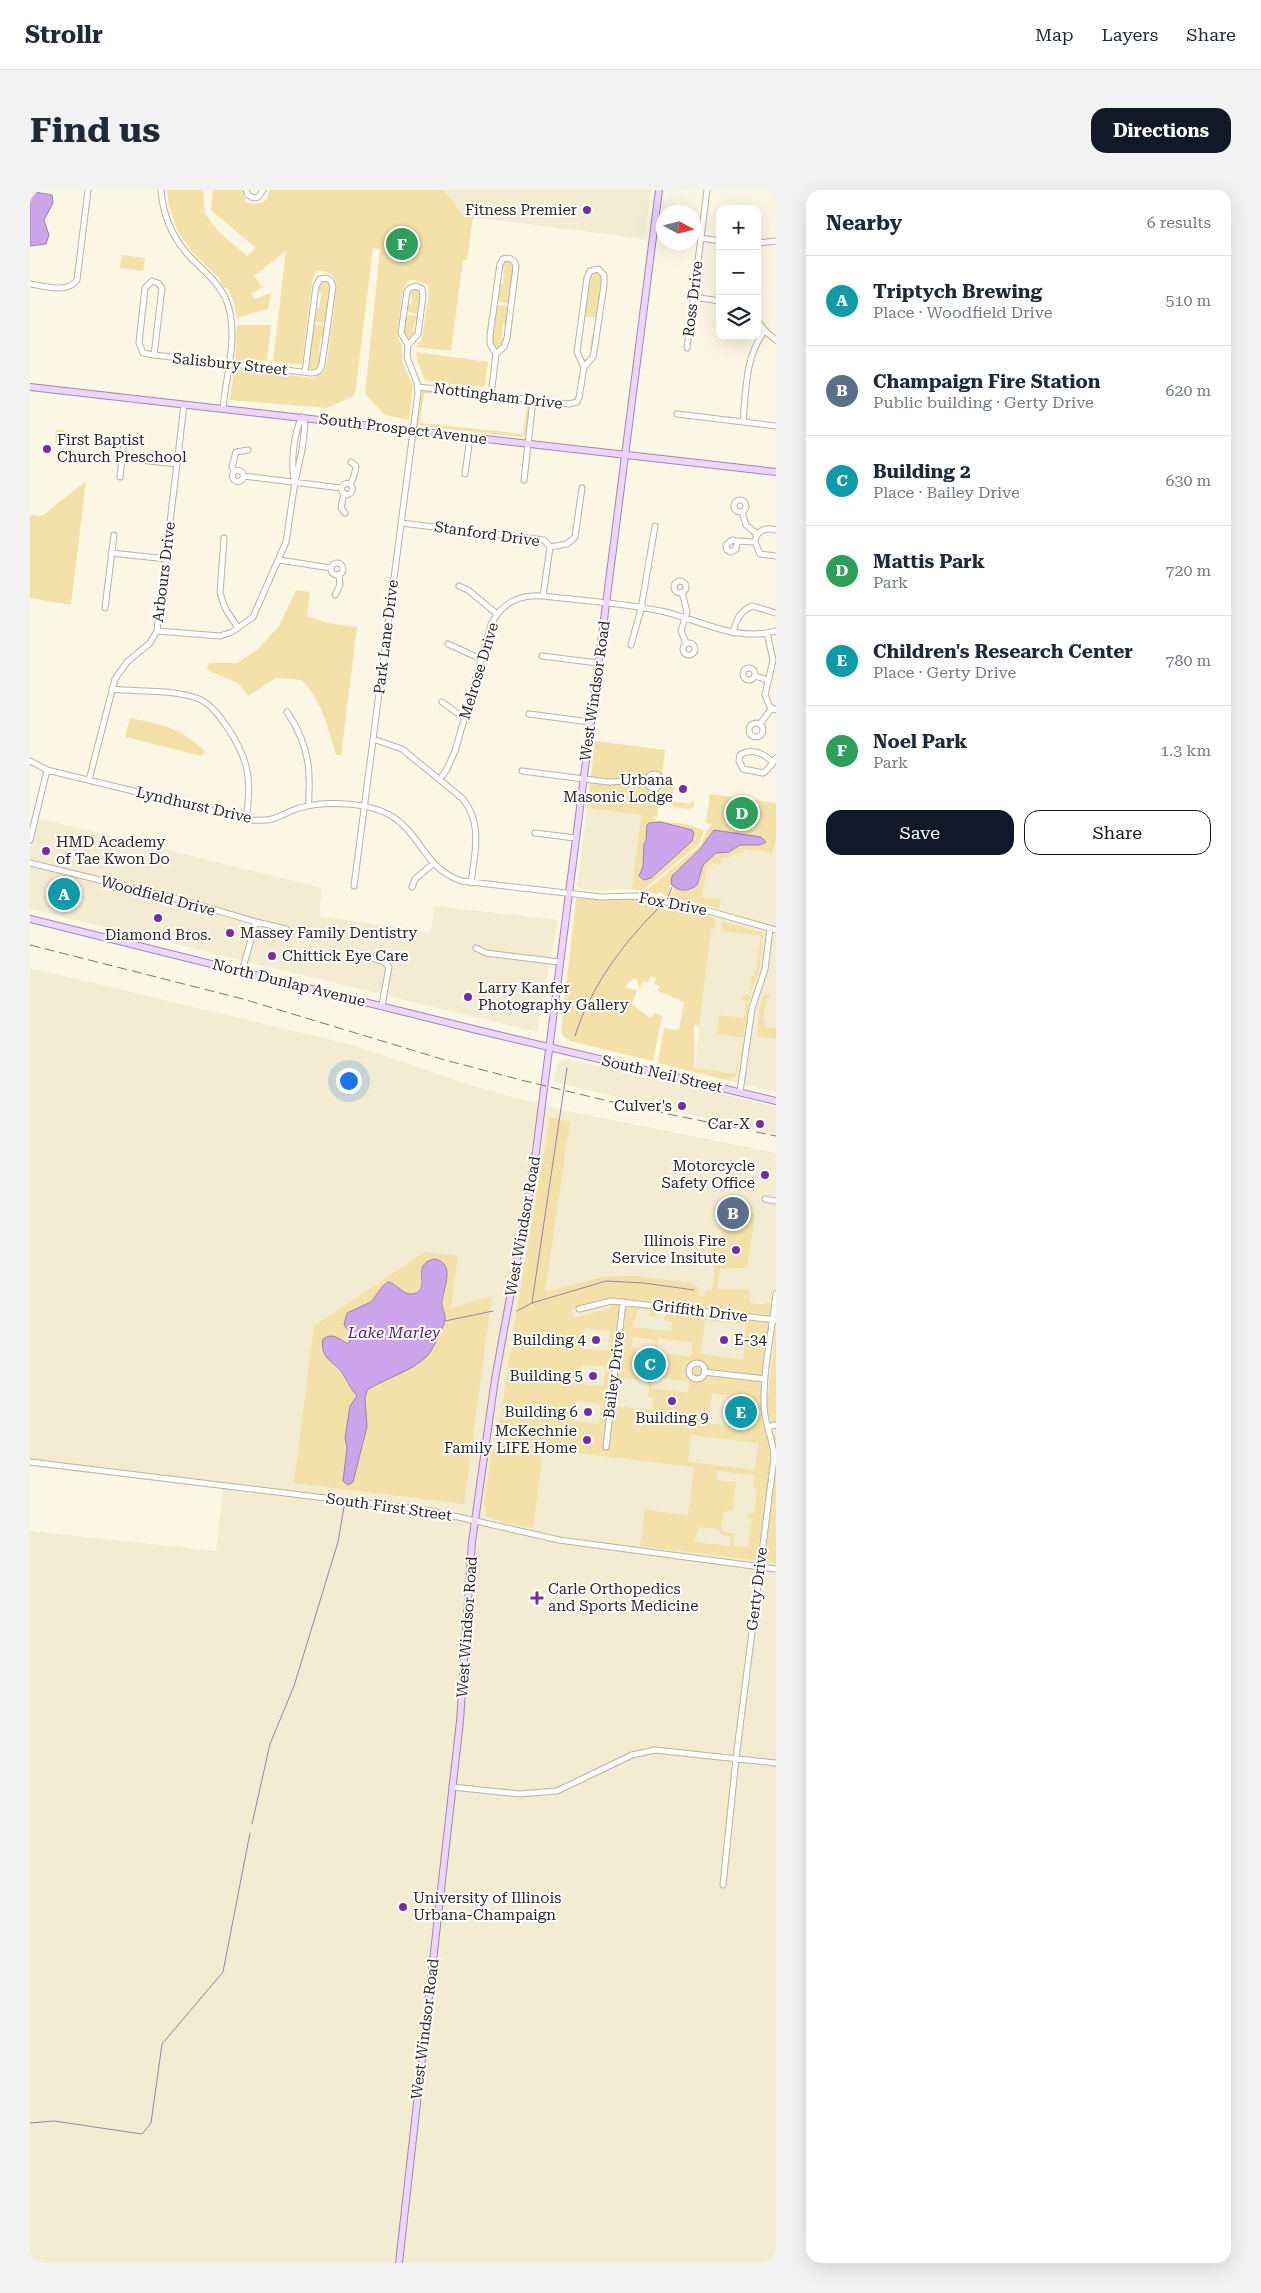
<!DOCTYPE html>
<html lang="en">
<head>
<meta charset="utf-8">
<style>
	body { margin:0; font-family:"Roboto Serif",serif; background:#f2f2f3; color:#1f2937 }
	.controls { position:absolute; right:15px; top:15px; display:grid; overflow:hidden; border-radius:10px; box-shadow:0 5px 20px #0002 }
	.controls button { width:45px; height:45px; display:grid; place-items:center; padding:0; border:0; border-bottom:1px solid #e0e1e3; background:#fff; color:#1f2937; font:25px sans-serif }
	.compass { position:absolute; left:626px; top:15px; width:45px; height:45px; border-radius:50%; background:#fff; box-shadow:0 5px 20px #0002; rotate:97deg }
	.you { position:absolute; left:318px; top:890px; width:18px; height:18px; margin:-12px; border:4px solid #fff; border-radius:50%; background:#1a73e8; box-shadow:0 0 0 8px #1a73e833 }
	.badge { display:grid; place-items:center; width:32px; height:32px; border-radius:50%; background:#111827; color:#fff; font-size:16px; font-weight:700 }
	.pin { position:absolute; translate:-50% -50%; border:2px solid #fff; box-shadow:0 1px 5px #0006 }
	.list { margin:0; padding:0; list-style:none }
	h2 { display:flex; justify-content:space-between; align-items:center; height:65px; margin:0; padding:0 20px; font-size:21px }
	h2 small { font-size:16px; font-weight:400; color:#747a83 }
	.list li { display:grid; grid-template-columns:32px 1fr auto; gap:15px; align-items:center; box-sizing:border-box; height:90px; padding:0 20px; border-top:1px solid #e0e1e3 }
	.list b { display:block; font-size:19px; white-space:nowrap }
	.list p { margin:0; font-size:16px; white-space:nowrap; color:#747a83 }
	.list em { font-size:16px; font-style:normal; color:#747a83 }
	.actions { display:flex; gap:10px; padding:15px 20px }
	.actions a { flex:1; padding:11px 0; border:1px solid #111827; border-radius:15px; text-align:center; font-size:18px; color:#111827 }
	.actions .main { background:#111827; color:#fff }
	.icon { flex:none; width:28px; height:28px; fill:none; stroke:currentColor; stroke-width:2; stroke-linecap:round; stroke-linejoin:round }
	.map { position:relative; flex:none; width:746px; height:2073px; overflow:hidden; border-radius:15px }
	header { display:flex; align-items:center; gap:30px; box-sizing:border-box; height:70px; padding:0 25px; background:#fff; border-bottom:1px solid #e0e1e3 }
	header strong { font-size:24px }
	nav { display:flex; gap:28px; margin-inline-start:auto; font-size:18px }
	.intro { display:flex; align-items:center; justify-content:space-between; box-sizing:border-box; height:120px; padding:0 30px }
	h1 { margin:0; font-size:35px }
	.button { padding:12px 22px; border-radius:15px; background:#111827; color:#fff; font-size:18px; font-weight:700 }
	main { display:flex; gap:30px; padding:0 30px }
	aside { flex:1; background:#fff; border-radius:15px; box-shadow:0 5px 20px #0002 }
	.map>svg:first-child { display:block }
	.built { fill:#f4ecd2 }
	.green { fill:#f3e1a9; fill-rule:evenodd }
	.water { fill:#cea4eb; stroke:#9d7faf }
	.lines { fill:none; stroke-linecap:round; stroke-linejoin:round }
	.stream { stroke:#9d7faf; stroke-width:1 }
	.minor-casing { stroke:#b9b3a2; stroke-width:7 }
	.major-casing { stroke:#a186b1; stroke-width:8 }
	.minor { stroke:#fff; stroke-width:5 }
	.major { stroke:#edd5fe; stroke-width:6 }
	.rail { stroke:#7c786d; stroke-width:1; stroke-dasharray:10 5; stroke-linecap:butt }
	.poi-dot { fill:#762d9f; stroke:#fff; stroke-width:2 }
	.labels { text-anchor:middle; stroke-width:4; stroke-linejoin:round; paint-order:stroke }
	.poi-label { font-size:15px; fill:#2b2822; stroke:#fff; text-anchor:end }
	.street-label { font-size:15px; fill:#2b2822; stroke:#fff }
	.water-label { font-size:16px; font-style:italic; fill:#572375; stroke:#fff }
</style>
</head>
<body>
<header>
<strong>Strollr</strong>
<nav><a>Map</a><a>Layers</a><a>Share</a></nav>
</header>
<div class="intro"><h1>Find us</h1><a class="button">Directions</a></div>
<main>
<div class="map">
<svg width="746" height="2073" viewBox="0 0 746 2073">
	<rect width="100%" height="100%" fill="#fcf6e4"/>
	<path class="built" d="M414 0H621L614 49 434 26Z
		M557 618 611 625 602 699 568 701 552 699 547 696Z
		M0 626 292 698 289 726 400 743 405 716 528 730 507 842 0 719Z
		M746 646V902L664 882 669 842 666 834 682 716 665 712 676 674 711 657Z
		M0 778 323 855 443 896 523 918 746 963V2073H0V1341L186 1361 193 1299 0 1276Z
		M537 870 616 885 746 917V945L524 892 527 875 531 871Z"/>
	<path class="green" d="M137 0H173L175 24 188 41 217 66 226 58 181 20 183 0H212L216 12C228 16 238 14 239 0H414L434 26 443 27 437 70H433L421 161 385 157 392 149 399 101 397 94 384 90 378 91 373 99 367 144 372 158V171L383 196 379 230 355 225 335 204 350 60 343 58 325 205 297 218 200 210 204 179 283 188 293 183 297 172 307 96C305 85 299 80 287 81L283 86 272 173 270 175 243 171 256 61 224 86 232 97 222 103 224 109 241 103 238 119 207 128C205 117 203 107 196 97L193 98 189 88 163 63 148 42 139 16Z
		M92 65 115 68 113 81 90 78Z
		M480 70 485 75 481 111 477 113 469 112 466 109 469 92 473 94 474 81 471 78 473 72Z
		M564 76 571 78 575 86 566 162 559 173 556 181H551L546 161 557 81ZM557 127H565L567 131 565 147 562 144 560 160 563 162 559 169H552L549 164 553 130Z
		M296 90 301 95 297 130 293 133 286 132 283 129 285 117 289 119 291 103 287 100 291 91Z
		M385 98 391 101 390 122 388 124 378 122 377 113 381 115 382 105 379 102Z
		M469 115 477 116 480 119 477 136 473 134 472 148 475 150V154L467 158 461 151 465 118Z
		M378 125 386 126 389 129 388 132 385 131 383 141 387 144 382 149 376 148 373 142 375 128Z
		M285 134 294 136 296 139 295 149 291 146 289 161 293 164 289 179 283 181 278 176 282 137Z
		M207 135H241L237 171 205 170Z
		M386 162 458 172 455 195 453 197 395 191 387 170Z
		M395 199 500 214 495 246 491 247 392 236 388 233 392 201ZM394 203 497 214 493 244 390 233Z
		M26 240H34L32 253H25Z
		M56 291 41 415 0 408V325L12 326Z
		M266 400 280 402 277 426 298 433 327 437 311 565H306C298 537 292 512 272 490L246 488 218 506 208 493 177 480 179 473H207L228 459 249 436Z
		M100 528C134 535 149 537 175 561L172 566 95 547Z
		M565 551 635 560 627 627 623 626 624 628 627 631 655 634 674 640 669 654 612 701 599 698H602L611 625 557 618ZM631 632 651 636 609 683 613 676 617 635 619 633Z
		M634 595 644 598 642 611 660 614 661 611H664V617L659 619 644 617 632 601Z
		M680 604 746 613V649L740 668V662L713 659V662C704 662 700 669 692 668L691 675 681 673 677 677 672 707 691 710 689 718 635 706 631 702 626 704 615 701 671 655 676 642 682 634 676 633ZM684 640 724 646 730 655H710L699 662 686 663 673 675 667 695 661 700 644 698 642 703 639 704 642 686 670 659Z
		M549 708C565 710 580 708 596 708 624 709 653 718 680 725V727L686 729 685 739H681L669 835H664V878L705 884 711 854 706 886 696 890 628 873 634 838 649 840 654 812 628 801 630 796 624 794 626 788 621 786 618 792 614 791 610 799 606 789 604 788 595 796 596 798 607 800 602 814 620 828 625 823 632 826 623 871 540 851 533 846 531 842 546 709Z
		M693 731 734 743 729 781 722 800 720 799 722 786H725L731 746 691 741Z
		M734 803 740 806V808H736L733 833H736V837L746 838V849L727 847 729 821Z
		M713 805 720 806 713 848 687 844 689 825 714 828 716 811 712 810Z
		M520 927 540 932 515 1102 572 1087 605 1086 661 1093 668 1098V1105L675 1106 676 1101H682L685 1079 678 1067 680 1059 683 1056H690L694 1032 698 1033 699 1027 712 1029 714 1021H720L725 1026 717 1078 690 1079 687 1099H719L720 1113 736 1115V1112L742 1114 739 1125 586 1108 542 1119 544 1128 581 1118V1113L739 1132 731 1216 733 1232 743 1251 746 1239V1373L610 1356 615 1320 658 1325 664 1277 513 1259 503 1338 474 1333 456 1326 454 1311 462 1262 478 1249 468 1245 480 1163 484 1150V1136ZM608 1119 620 1120 619 1126 626 1127 627 1121 637 1122 634 1130 642 1132 641 1141 603 1137ZM675 1130 716 1135 713 1170 671 1164ZM555 1138 580 1141 578 1161 552 1159ZM603 1147 626 1150 624 1164 605 1162V1158L602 1157ZM628 1148 663 1153 661 1167 633 1163 630 1188 659 1192 658 1203 622 1198 623 1188H627V1183L606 1180 608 1165 629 1167 630 1163 626 1162ZM552 1175 576 1177 573 1196 550 1194ZM591 1188 619 1190 618 1207 624 1208 621 1220 587 1216ZM682 1203 721 1208 717 1238 678 1233ZM547 1211 571 1214 569 1234 545 1231ZM661 1245 728 1253 725 1280 658 1272ZM687 1281 724 1285 723 1298 727 1299 724 1323H719L718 1329H722L718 1357 703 1356 705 1344 694 1342 691 1338 694 1322 703 1320 706 1292 686 1290ZM668 1337 688 1339 692 1345 701 1346 700 1356 664 1352 669 1340Z
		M395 1062 428 1066 421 1118 462 1106 434 1314 264 1293 284 1136ZM391 1084H417L412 1114 415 1124 413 1136 400 1162 380 1178 337 1200C333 1213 338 1225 336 1239 335 1257 327 1275 323 1292L313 1291 317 1258 315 1248 327 1206C317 1191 307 1178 295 1165L304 1146 318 1154 333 1117 341 1112 352 1097 365 1093C373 1102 382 1110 391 1098Z
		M746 1132V1232H741L737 1216Z
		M696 1214 704 1215 702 1229H694Z"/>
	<path class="water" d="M5 2 22 5 23 13 14 30 19 45 16 54 0 56V5Z
		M631 632 662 640 664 643 662 651 621 688 614 690 609 686 613 676 614 654 616 651 617 635 619 633Z
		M684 640 731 647 736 652 730 655H710L699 662 686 663 673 675 667 695C659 702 648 702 641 694L642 686 670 659Z
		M404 1069C426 1073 414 1096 412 1111 411 1118 416 1123 415 1130 414 1136 402 1161 398 1165 383 1181 356 1188 337 1200L335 1208 337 1237 323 1292 318 1295 313 1291 317 1258 315 1248 320 1216 327 1206C321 1199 319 1194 314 1186 306 1171 289 1170 293 1149 303 1142 309 1149 318 1154 324 1146 319 1141 314 1135L317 1123 341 1112 352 1097 358 1092C369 1094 374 1108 386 1103 401 1096 380 1075 404 1069Z"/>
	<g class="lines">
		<path class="stream" d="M637 710 642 697
			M545 846C561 795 596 749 634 713
			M502 1113 576 1091 614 1093 664 1100
			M487 1121 502 1113 537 878
			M415 1131 463 1121
			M222 1634 240 1554 264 1496 308 1352 314 1317
			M0 1933 24 1931 112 1944 121 1933 132 1854 193 1782 220 1643"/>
		<defs>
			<path id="minor" d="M131 0C133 26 143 49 161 68 175 82 190 94 197 112 209 145 196 185 193 218
				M216 0 218 5 223 8 228 7 233 0
				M671 48 690 51
				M727 53 746 51
				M122 91 128 93 132 98 124 165 113 163 109 153 115 98Z
				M0 94C15 96 37 104 47 90L58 0
				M663 107 690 111
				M727 130 736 142 746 150
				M657 158 677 0
				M124 165 281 183C288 183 290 181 292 174L303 97 301 91 296 88 290 89 286 96 275 182
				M388 197 539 214 547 212 549 208 554 177 563 167 564 162 574 95V85L568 79 560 81 557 88 547 162 554 177
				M461 205 466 164 474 157 477 148 486 76 484 71 479 68 473 69 470 74 460 145V154L466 164
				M647 224 746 236
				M713 232C716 200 715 167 735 140
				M92 268 147 274
				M202.5 286a5.5 5.5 0 1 1 11 0a5.5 5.5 0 1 1-11 0Z
				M204 281 202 277 206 262 218 260
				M435 284 440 247
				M213 286 311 298
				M90 287 94 250
				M494 290 503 210
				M265 291C260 276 264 241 272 227
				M311.5 299a5.5 5.5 0 1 1 11 0a5.5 5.5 0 1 1-11 0Z
				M320 294C324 289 325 283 326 276L321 272
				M314 303 311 318 315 323
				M704 316a6 6 0 1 1 12 0a6 6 0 1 1-12 0Z
				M712 322 716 335 727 344
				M371 333 514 350 520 357 513 406
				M746 340C736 337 726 340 725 352L730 364 746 366
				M194 348 190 403 195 418 208 438
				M702 350 707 351 706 359 701 362 697 360 696 355Z
				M707 351 725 352
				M520 357 537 354 545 347 552 298
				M81 363 137 369
				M249 370 301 378
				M301 379a6 6 0 1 1 12 0a6 6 0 1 1-12 0Z
				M644 397a6 6 0 1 1 12 0a6 6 0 1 1-12 0Z
				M429 396 438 400 467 424
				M652 402 657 422 651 441 656 453
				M305 405 310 395 309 384
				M75 418 84 345
				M127 441 190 446 202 442 223 427 256 352 265 292 272 260 275 235 272 227
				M703 443C706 430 709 422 722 416L746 423
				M737 443 743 470 735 505 740 517 746 520
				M653 459a6 6 0 1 1 12 0a6 6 0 1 1-12 0Z
				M418 454 451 469
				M601 455 611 419 625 336
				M512 466 568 473
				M713 484a6 6 0 1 1 12 0a6 6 0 1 1-12 0Z
				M725 486 738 490
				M82 499C108 502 144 499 169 509 188 517 211 556 216 576 220 591 219 613 216 629
				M412 512 434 528
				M257 522C270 541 279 564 279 588 280 597 278 606 279 615
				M499 524 560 532
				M719 540a7 7 0 1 1 14 0a7 7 0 1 1-14 0Z
				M730 534 742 518
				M343 549 372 559 432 608C453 632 445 663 441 693
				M0 571 17 580 222 630C247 632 248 625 269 618 295 610 343 612 366 629 393 649 394 677 431 691L571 707 607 706 675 720 746 740
				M743 572C734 564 722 557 710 565L709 571 713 579 733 583C739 579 742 574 746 568
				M492 581 578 592 616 590
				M617 591a7 7 0 1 1 14 0a7 7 0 1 1-14 0Z
				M410 589 417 579 425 561 461 435C471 413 490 404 513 406 553 411 596 413 635 422 673 431 706 452 746 441
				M59 590 85 489 97 472 120 453 127 441 154 215
				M505 643 545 648
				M0 650 17 580
				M0 673 159 712 226 732
				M324 696 388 203 387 193 377 167 378 155 371 143 377 101 380 98 386 96 392 99 393 106 388 144 378 155
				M382 697 385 689 403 674
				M446 758 456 763 529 772
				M329 765 353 771 359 777 352 815
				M212 781 226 732 256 739
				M710 902 722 818 735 779 740 739
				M735 1009 746 1011
				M549 1119 582 1111 746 1130
				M659 1181a8 8 0 1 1 16 0a8 8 0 1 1-16 0Z
				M674 1182 735 1189
				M738 1237 746 1235
				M576 1257 593 1112
				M0 1272 402 1321 529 1350 746 1379
				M422 1597 489 1604 527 1601 602 1565 625 1560 746 1573
				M693 1695 706 1568 744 1268C744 1250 734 1234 734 1215 733 1179 742 1141 746 1104"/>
			<path id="major" d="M0 197 746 282
				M0 729 443 839 746 911
				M369 2073 430 1531 442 1352 465 1189 504 977 629 0"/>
		</defs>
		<use href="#minor" class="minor-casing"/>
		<use href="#major" class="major-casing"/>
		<use href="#minor" class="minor"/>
		<use href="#major" class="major"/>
		<path class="rail" d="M0 755 213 809 415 870 495 891 599 916 746 946"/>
	</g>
	<g class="poi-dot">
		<circle cx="557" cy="20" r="5"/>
		<circle cx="17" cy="259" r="5"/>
		<circle cx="653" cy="599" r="5"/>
		<circle cx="16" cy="661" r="5"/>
		<circle cx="128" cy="728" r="5"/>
		<circle cx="200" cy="743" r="5"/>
		<circle cx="242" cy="766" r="5"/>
		<circle cx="438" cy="807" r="5"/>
		<circle cx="652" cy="916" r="5"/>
		<circle cx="730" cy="934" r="5"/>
		<circle cx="735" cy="985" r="5"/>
		<circle cx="706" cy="1060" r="5"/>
		<circle cx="566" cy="1150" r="5"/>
		<circle cx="694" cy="1150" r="5"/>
		<circle cx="563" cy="1186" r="5"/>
		<circle cx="642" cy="1211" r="5"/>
		<circle cx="558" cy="1222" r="5"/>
		<circle cx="557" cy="1250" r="5"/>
		<path d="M504.5 1400.5h5v5h5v5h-5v5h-5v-5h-5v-5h5z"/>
		<circle cx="373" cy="1717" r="5"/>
	</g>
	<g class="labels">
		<g class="poi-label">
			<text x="547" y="25">Fitness Premier</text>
			<text x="27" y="255" text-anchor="start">First Baptist<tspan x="27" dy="17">Church Preschool</tspan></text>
			<text x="643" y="595">Urbana<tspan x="643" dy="17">Masonic Lodge</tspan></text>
			<text x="26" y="657" text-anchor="start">HMD Academy<tspan x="26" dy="17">of Tae Kwon Do</tspan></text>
			<text x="210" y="748" text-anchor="start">Massey Family Dentistry</text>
			<text x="128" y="750" text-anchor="middle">Diamond Bros.</text>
			<text x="252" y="771" text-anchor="start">Chittick Eye Care</text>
			<text x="448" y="803" text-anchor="start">Larry Kanfer<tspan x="448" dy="17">Photography Gallery</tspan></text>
			<text x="642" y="921">Culver's</text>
			<text x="720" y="939">Car-X</text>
			<text x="725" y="981">Motorcycle<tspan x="725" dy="17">Safety Office</tspan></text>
			<text x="696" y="1056">Illinois Fire<tspan x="696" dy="17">Service Insitute</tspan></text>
			<text x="556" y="1155">Building 4</text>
			<text x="704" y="1155" text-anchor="start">E-34</text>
			<text x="553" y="1191">Building 5</text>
			<text x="548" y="1227">Building 6</text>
			<text x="642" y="1233" text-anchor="middle">Building 9</text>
			<text x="547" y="1246">McKechnie<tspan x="547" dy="17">Family LIFE Home</tspan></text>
			<text x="518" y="1404" text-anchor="start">Carle Orthopedics<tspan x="518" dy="17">and Sports Medicine</tspan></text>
			<text x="383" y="1713" text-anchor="start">University of Illinois<tspan x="383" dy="17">Urbana-Champaign</tspan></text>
		</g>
		<g class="street-label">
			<text transform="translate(663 109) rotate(-83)" y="5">Ross Drive</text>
			<text transform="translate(200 174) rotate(6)" y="5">Salisbury Street</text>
			<text transform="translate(468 206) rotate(7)" y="5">Nottingham Drive</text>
			<text transform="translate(373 239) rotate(7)" y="5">South Prospect Avenue</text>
			<text transform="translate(457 344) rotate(8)" y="5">Stanford Drive</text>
			<text transform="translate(134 382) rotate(-83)" y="5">Arbours Drive</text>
			<text transform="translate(356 447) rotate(-83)" y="5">Park Lane Drive</text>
			<text transform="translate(449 481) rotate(-73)" y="5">Melrose Drive</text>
			<text transform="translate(565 501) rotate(-82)" y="5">West Windsor Road</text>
			<text transform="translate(164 615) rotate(13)" y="5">Lyndhurst Drive</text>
			<text transform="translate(128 706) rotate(15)" y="5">Woodfield Drive</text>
			<text transform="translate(643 714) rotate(11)" y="5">Fox Drive</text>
			<text transform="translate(259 793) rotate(14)" y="5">North Dunlap Avenue</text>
			<text transform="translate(632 884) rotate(13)" y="5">South Neil Street</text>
			<text transform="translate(493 1036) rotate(-80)" y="5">West Windsor Road</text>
			<text transform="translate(670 1121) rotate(7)" y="5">Griffith Drive</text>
			<text transform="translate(584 1185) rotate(-83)" y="5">Bailey Drive</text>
			<text transform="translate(359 1317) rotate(8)" y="5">South First Street</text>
			<text transform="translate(727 1399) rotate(-83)" y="5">Gerty Drive</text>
			<text transform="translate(437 1437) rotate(-86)" y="5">West Windsor Road</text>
			<text transform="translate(395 1839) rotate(-83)" y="5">West Windsor Road</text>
		</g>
		<g class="water-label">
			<text x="364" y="1148">Lake Marley</text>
		</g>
	</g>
</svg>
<div class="controls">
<button>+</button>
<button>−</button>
<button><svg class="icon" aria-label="layers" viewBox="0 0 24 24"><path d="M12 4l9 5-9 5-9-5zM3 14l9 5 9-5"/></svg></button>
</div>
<svg class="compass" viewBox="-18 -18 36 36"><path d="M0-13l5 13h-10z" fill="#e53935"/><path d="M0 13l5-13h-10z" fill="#747a83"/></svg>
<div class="you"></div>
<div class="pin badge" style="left:34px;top:704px;background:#0f9aa8">A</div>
<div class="pin badge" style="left:703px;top:1023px;background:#5c6f8a">B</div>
<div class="pin badge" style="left:620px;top:1174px;background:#0f9aa8">C</div>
<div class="pin badge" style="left:712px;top:623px;background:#2e9e5b">D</div>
<div class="pin badge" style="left:711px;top:1222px;background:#0f9aa8">E</div>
<div class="pin badge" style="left:372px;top:54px;background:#2e9e5b">F</div>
</div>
<aside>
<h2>Nearby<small>6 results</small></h2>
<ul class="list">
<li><span class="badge" style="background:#0f9aa8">A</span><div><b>Triptych Brewing</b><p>Place · Woodfield Drive</p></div><em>510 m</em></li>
<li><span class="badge" style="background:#5c6f8a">B</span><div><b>Champaign Fire Station</b><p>Public building · Gerty Drive</p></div><em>620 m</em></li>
<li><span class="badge" style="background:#0f9aa8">C</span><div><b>Building 2</b><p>Place · Bailey Drive</p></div><em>630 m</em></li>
<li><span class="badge" style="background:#2e9e5b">D</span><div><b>Mattis Park</b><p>Park</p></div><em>720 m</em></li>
<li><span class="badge" style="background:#0f9aa8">E</span><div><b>Children's Research Center</b><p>Place · Gerty Drive</p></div><em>780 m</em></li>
<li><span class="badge" style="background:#2e9e5b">F</span><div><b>Noel Park</b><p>Park</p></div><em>1.3 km</em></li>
</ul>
<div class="actions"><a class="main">Save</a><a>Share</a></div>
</aside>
</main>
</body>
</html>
